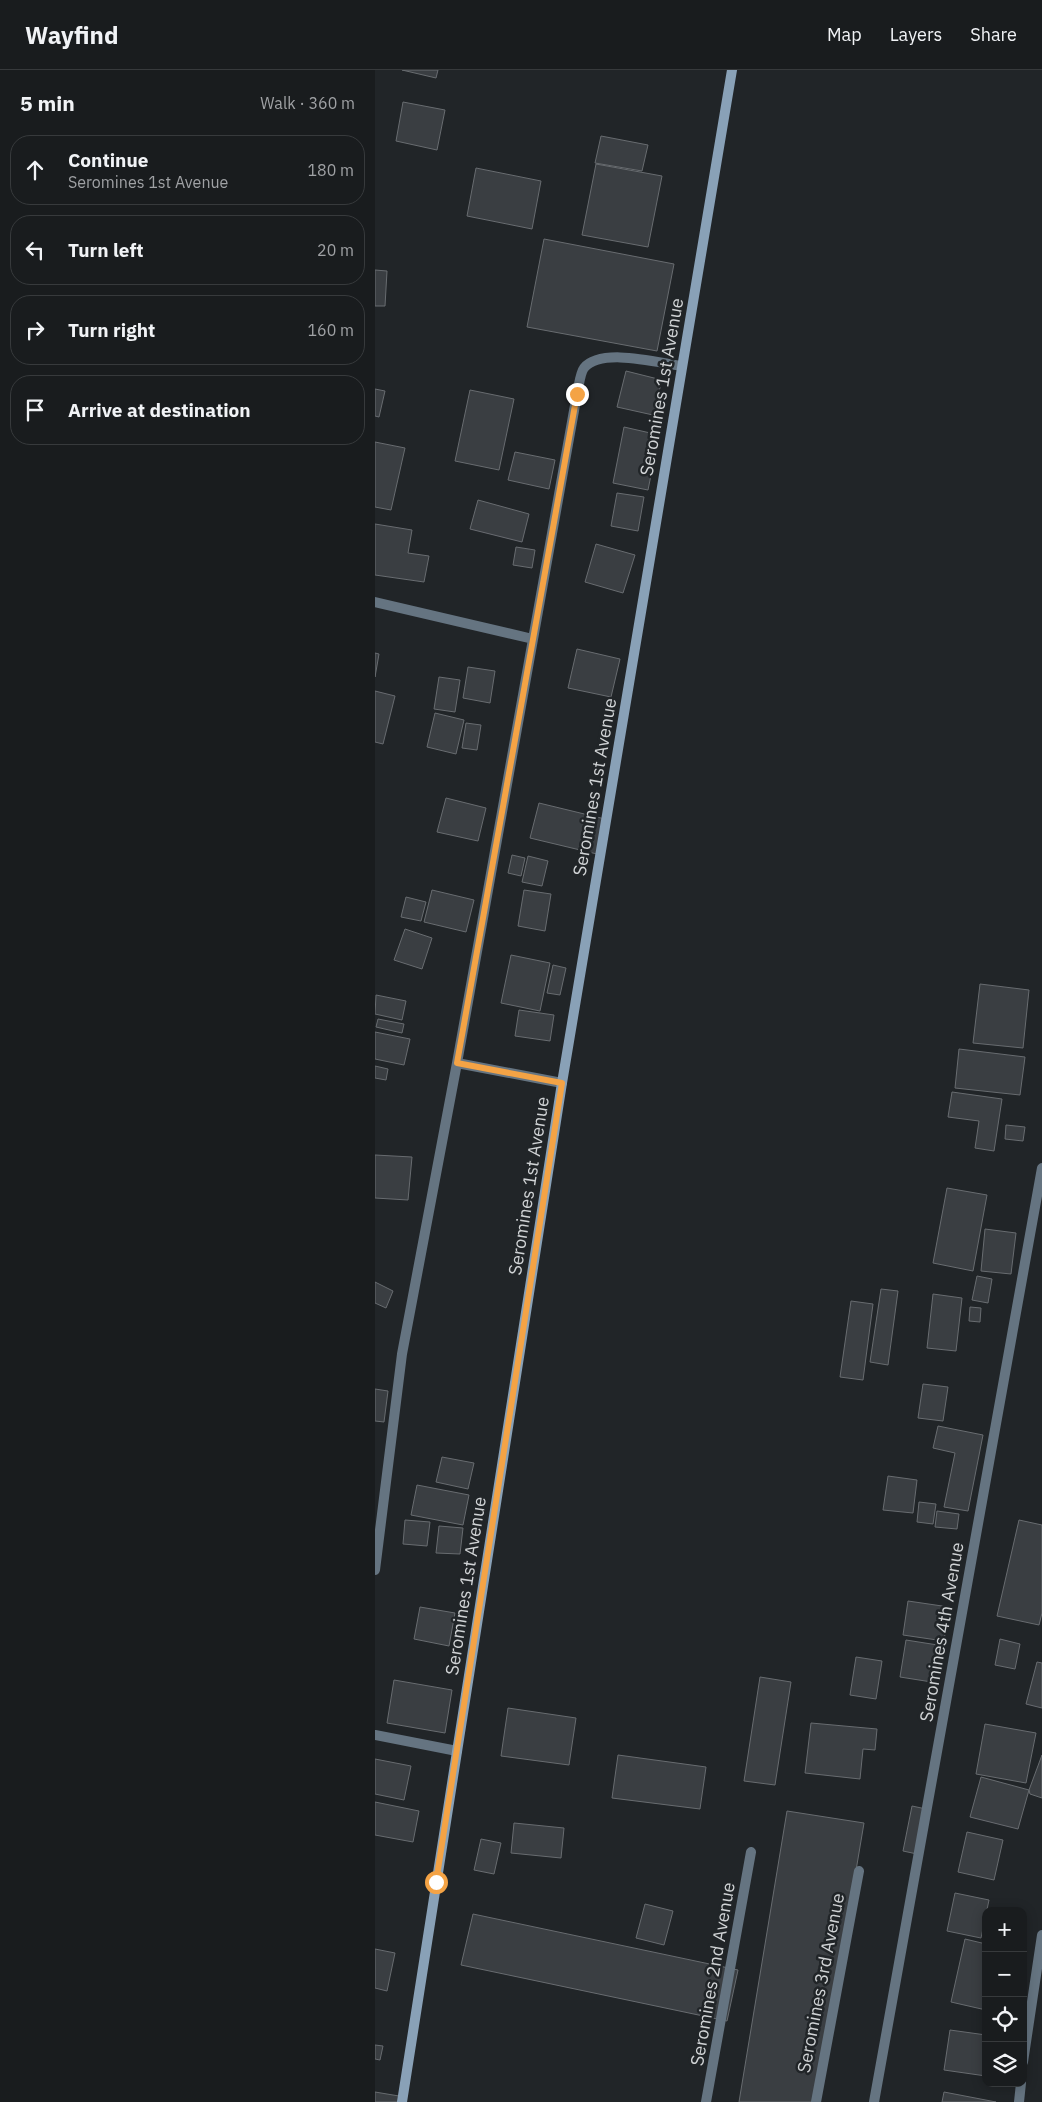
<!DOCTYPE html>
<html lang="en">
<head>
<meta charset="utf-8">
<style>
	body { margin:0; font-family:"IBM Plex Sans",sans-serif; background:#26292b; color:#f1f3f6 }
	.controls { position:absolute; right:15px; bottom:15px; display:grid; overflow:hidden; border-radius:10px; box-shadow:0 2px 12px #0003 }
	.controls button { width:45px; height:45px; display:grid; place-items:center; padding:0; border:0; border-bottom:1px solid #373a3c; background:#191c1e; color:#f1f3f6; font:25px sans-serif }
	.stop { position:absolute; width:15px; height:15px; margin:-11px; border:4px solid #f4a345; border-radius:50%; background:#fff }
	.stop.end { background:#f4a345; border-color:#fff; box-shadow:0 1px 5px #0008 }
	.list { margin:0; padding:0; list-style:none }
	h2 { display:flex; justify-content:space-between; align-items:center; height:65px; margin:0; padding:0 20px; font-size:21px }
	h2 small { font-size:16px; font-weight:400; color:#9fa1a4 }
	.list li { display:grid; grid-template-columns:32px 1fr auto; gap:15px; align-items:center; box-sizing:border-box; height:70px; margin:0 10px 10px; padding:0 10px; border:1px solid #373a3c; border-radius:20px }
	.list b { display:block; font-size:19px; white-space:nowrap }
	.list p { margin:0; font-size:16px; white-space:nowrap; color:#9fa1a4 }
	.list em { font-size:16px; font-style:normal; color:#9fa1a4 }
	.icon { flex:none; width:28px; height:28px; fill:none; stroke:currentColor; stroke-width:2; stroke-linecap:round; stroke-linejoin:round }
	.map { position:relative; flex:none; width:667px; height:2032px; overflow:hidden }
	header { display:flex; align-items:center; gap:30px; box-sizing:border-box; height:70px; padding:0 25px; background:#191c1e; border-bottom:1px solid #373a3c }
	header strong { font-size:24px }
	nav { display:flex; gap:28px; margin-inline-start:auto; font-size:18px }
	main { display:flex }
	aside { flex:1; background:#191c1e }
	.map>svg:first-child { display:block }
	.building { fill:#3a3e42; stroke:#686c70 }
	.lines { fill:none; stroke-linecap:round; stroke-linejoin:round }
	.street { stroke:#657481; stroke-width:10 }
	.secondary { stroke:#89a1b7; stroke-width:10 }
	.route { stroke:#f4a345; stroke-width:6 }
	.labels { text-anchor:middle; stroke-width:5; stroke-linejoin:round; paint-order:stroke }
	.street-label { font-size:18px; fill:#d0d3d5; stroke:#212528 }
</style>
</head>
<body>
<header>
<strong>Wayfind</strong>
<nav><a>Map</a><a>Layers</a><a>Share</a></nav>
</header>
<main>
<aside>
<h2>5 min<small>Walk · 360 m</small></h2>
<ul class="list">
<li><svg class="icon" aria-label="ahead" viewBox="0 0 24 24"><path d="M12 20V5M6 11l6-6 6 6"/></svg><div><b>Continue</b><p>Seromines 1st Avenue</p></div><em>180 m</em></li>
<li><svg class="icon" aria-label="left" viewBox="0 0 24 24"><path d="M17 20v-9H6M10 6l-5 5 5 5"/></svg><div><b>Turn left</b></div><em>20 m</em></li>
<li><svg class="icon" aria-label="right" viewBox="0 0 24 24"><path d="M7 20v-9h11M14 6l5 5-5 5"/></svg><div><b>Turn right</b></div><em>160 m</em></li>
<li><svg class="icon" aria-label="arrive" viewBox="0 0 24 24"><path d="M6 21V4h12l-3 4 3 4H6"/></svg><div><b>Arrive at destination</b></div></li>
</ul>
</aside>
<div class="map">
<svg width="667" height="2032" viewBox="0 0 667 2032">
	<rect width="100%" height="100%" fill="#212528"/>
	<path class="building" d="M27 0H63L61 8Z
		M28 32 70 40 62 80 21 71Z
		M226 66 273 75 267 101 220 93Z
		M221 94 287 106 273 177 207 165Z
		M101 98 166 111 157 159 92 146Z
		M169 169 299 194 282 281 152 257Z
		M0 200 12 201 10 236H0Z
		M251 301 287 310 278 345 242 337Z
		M0 319 10 321 4 347 0 346Z
		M95 320 139 329 124 400 80 391Z
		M249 357 284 365 273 420 238 413Z
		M0 372 30 378 16 440 0 437Z
		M140 382 180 390 174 419 133 410Z
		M242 423 269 427 263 461 236 456Z
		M103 430 154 444 147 472 95 459Z
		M0 454 37 460 33 483 54 486 49 512 0 505Z
		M221 474 260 485 248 523 210 512Z
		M141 477 160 480 157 498 138 495Z
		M202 579 245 589 236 627 193 618Z
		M0 583 4 584 0 607Z
		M93 597 120 601 115 633 88 628Z
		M64 607 85 610 80 642 59 639Z
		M0 621 20 626 8 674 0 672Z
		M60 643 89 650 81 684 52 677Z
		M91 653 106 655 102 680 87 678Z
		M71 728 111 738 103 771 62 762Z
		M164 733 230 749 222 784 155 768Z
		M137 785 150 788 146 806 133 803Z
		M153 786 173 791 167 816 147 812Z
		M57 820 99 830 91 862 49 852Z
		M149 820 176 824 170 861 143 856Z
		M31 827 51 832 46 851 26 847Z
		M30 859 57 868 47 899 19 890Z
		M136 885 175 893 165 941 126 933Z
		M178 895 191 898 185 925 172 923Z
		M605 914 654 920 648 978 598 973Z
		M1 925 31 931 27 950 0 944Z
		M144 940 179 945 175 971 140 966Z
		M3 949 29 954 27 963 1 957Z
		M0 962 35 969 29 995 0 989Z
		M584 979 650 987 645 1025 580 1018Z
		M0 996 13 999 11 1010 0 1008Z
		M577 1022 627 1029 619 1081 600 1078 604 1051 573 1047Z
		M631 1055 650 1057 648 1071 630 1069Z
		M0 1085 37 1087 33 1130 0 1128Z
		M572 1118 612 1125 598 1201 558 1193Z
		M610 1159 641 1163 636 1204 606 1201Z
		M602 1206 617 1209 613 1233 597 1230Z
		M0 1212 18 1221 11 1238 0 1233Z
		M506 1219 523 1221 513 1295 495 1292Z
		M558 1224 587 1228 581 1281 552 1278Z
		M476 1231 498 1234 488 1310 465 1307Z
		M595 1237 606 1238 605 1252 594 1251Z
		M548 1314 573 1317 568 1351 543 1348Z
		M0 1319 13 1321 9 1352 0 1351Z
		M563 1356 608 1365 593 1441 569 1437 580 1383 558 1378Z
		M67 1387 99 1393 93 1419 61 1412Z
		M513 1406 542 1410 538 1443 508 1440Z
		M42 1415 94 1425 88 1455 36 1445Z
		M544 1432 561 1434 558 1454 542 1452Z
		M562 1441 584 1444 582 1459 560 1457Z
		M30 1450 55 1452 52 1476 28 1474Z
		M644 1450 667 1455V1543L664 1555 622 1546Z
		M64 1456 88 1458 85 1484 61 1483Z
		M533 1531 574 1537 569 1571 528 1565Z
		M45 1537 80 1543 74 1576 39 1569Z
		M625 1569 645 1574 640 1599 620 1595Z
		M531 1570 569 1576 563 1613 525 1607Z
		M481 1587 507 1591 501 1629 475 1625Z
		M662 1592 667 1593V1638L651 1634Z
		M385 1607 416 1612 400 1715 369 1711Z
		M19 1610 77 1620 70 1663 12 1653Z
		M133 1638 201 1648 194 1695 126 1686Z
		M436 1653 502 1659 500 1680 488 1679 485 1709 430 1703Z
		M610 1654 661 1663 651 1713 601 1704Z
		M243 1685 331 1697 325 1739 237 1728Z
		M667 1685V1728L655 1724 654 1720Z
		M0 1689 36 1696 29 1730 0 1724Z
		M606 1707 654 1720 643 1759 595 1747Z
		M0 1732 44 1741 38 1772 0 1765Z
		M537 1736 551 1739 542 1784 528 1781Z
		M412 1741 489 1753 442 2032H364Z
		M139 1753 189 1758 186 1788 136 1783Z
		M592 1762 628 1770 619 1810 583 1802Z
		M106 1769 126 1773 119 1804 99 1800Z
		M580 1823 614 1830 606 1868 572 1861Z
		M270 1834 298 1841 289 1875 261 1868Z
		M98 1844 363 1900 352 1951 86 1895Z
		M590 1869 611 1874V1940L576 1932Z
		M0 1879 20 1883 12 1921 0 1918Z
		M575 1960 611 1965V2006L569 2000Z
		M0 1975 8 1976 5 1990 0 1989Z
		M0 2022 24 2026 23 2032H0Z
		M569 2022 621 2032H567Z"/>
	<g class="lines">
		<path class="street" d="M0 532 158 569
			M82 993 187 1013
			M0 1500 27 1284 82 993 202 324C204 316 205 303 209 298 226 277 284 293 307 296
			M0 1665 82 1681
			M648 1992 667 1865
			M331 2032 376 1782
			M441 2032 484 1801
			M499 2032 667 1098
			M644 2032 646 2013"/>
		<path class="secondary" d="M27 2032 187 1013 357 0"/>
	</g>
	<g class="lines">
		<path class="route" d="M61 1812 187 1013 82 993 202 324"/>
	</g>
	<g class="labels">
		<g class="street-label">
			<text transform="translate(287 317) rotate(-80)" y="6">Seromines 1st Avenue</text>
			<text transform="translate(220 717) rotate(-80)" y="6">Seromines 1st Avenue</text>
			<text transform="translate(154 1116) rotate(-81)" y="6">Seromines 1st Avenue</text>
			<text transform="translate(91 1516) rotate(-81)" y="6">Seromines 1st Avenue</text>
			<text transform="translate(567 1562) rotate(-80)" y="6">Seromines 4th Avenue</text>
			<text transform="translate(338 1904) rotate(-80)" y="6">Seromines 2nd Avenue</text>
			<text transform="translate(446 1913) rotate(-79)" y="6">Seromines 3rd Avenue</text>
		</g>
	</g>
</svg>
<div class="controls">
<button>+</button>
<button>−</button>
<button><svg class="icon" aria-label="locate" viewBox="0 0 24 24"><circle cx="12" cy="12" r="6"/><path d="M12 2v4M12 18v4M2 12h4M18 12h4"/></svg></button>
<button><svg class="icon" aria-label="layers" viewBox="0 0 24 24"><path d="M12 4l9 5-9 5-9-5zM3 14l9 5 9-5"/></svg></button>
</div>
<div class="stop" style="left:61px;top:1812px"></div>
<div class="stop end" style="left:202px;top:324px"></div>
</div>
</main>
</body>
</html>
